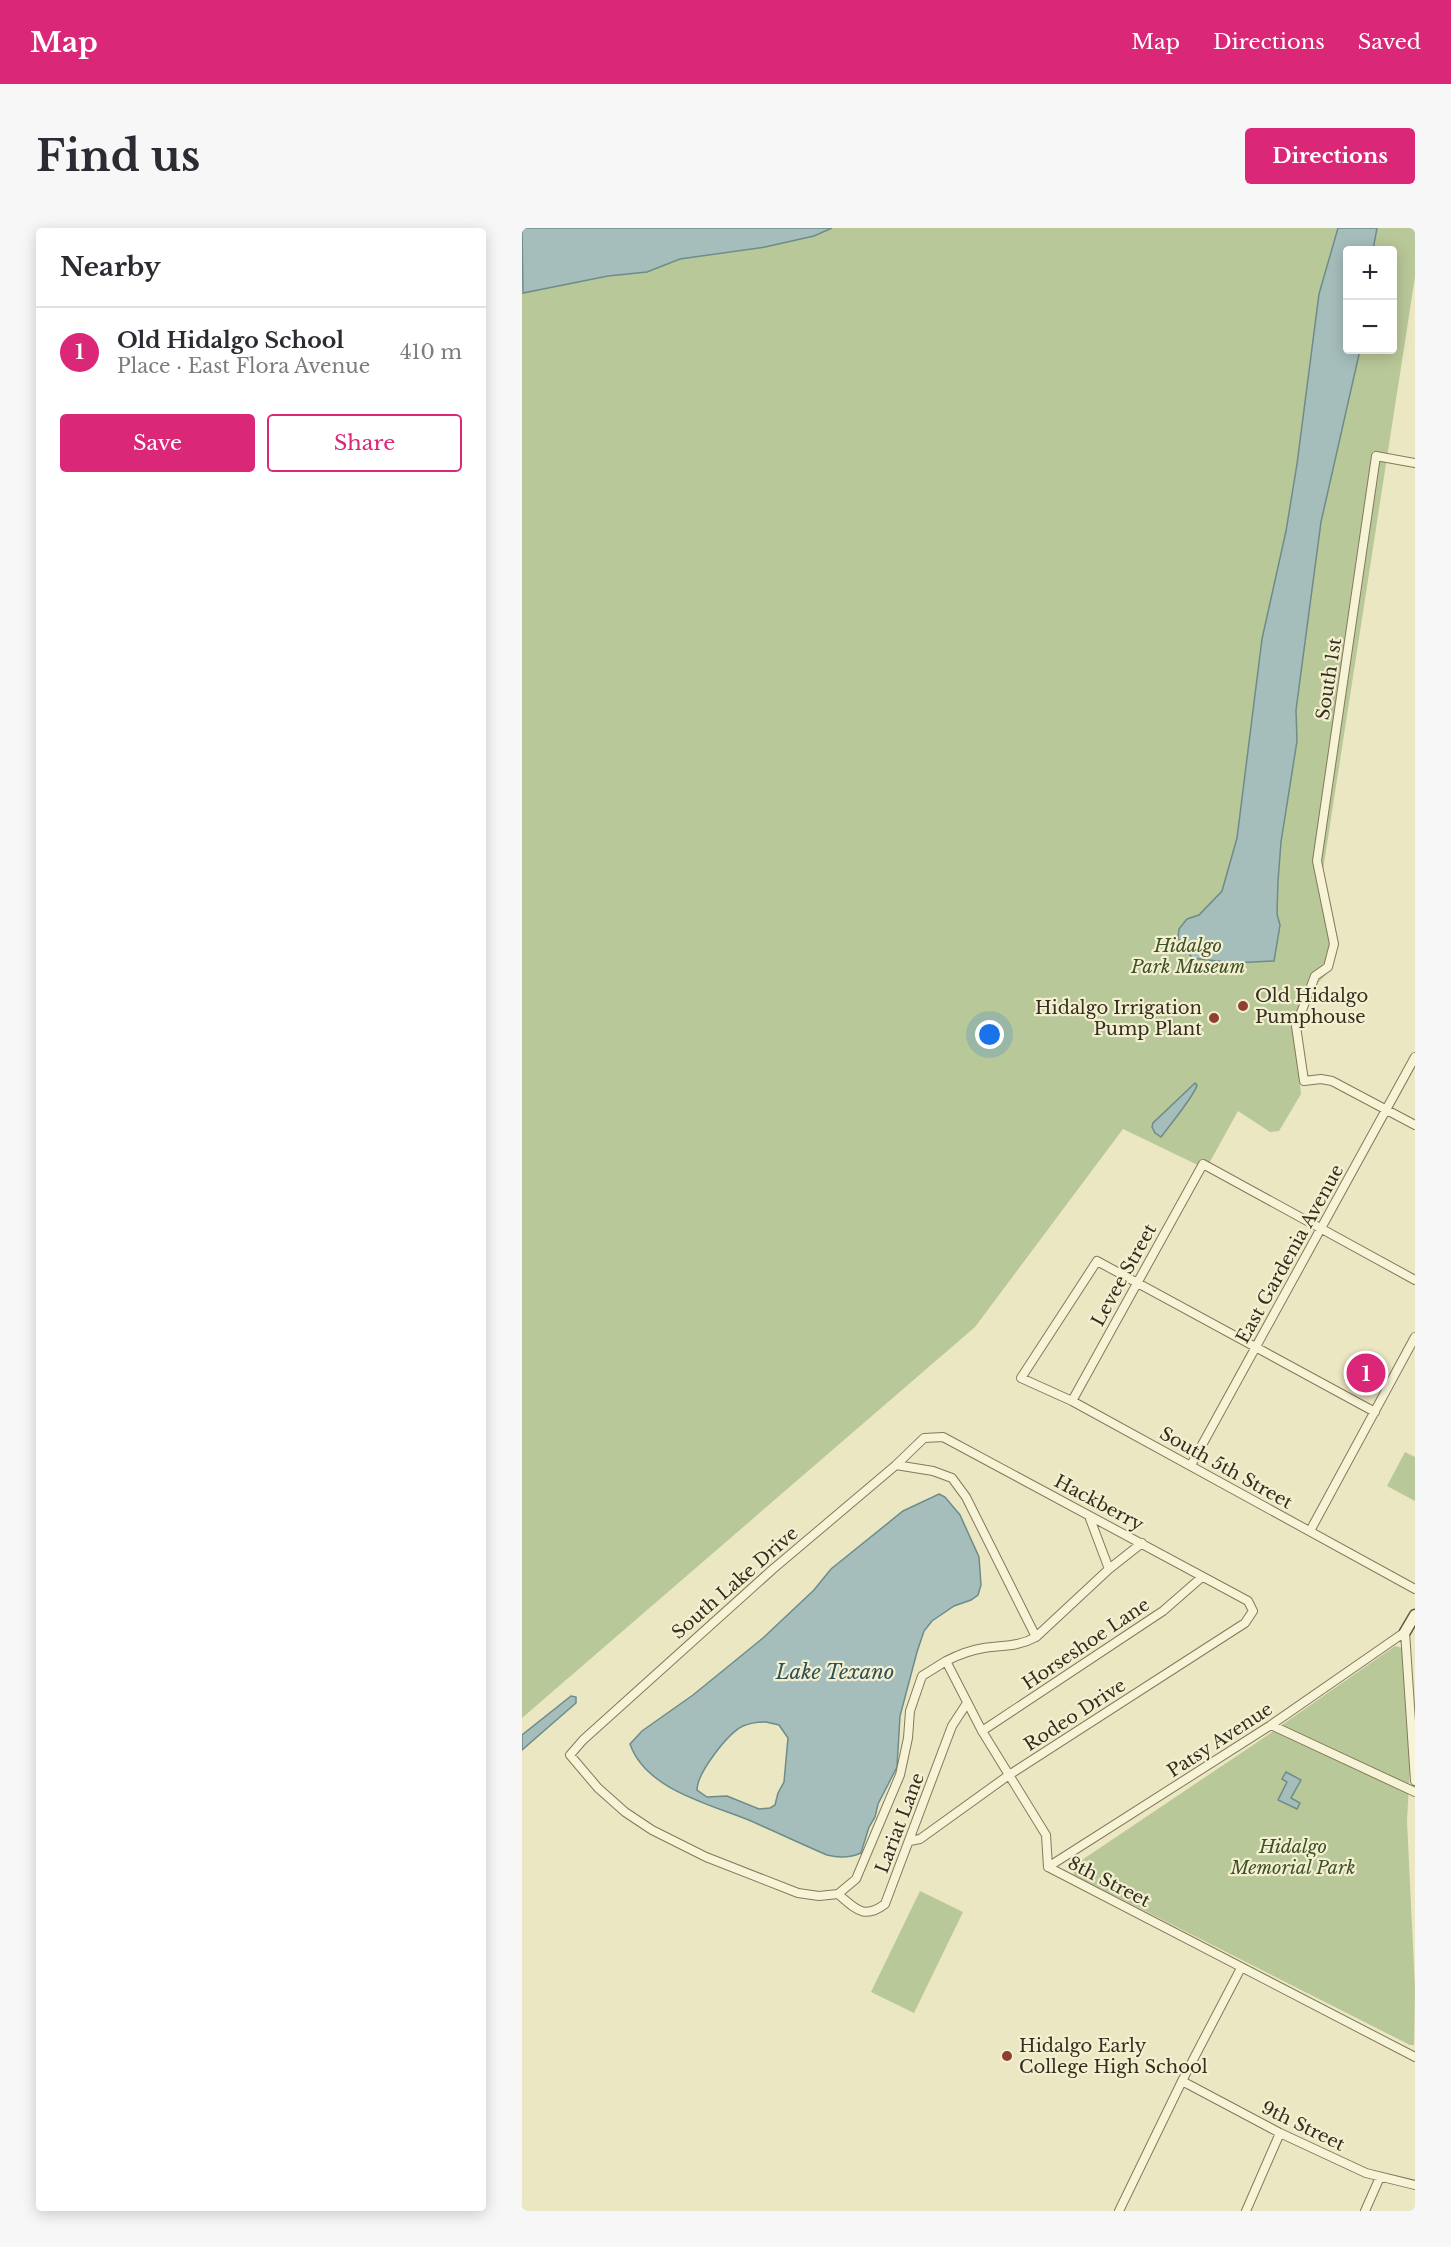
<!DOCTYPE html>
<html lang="en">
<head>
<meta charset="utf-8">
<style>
	body { margin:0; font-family:"Libre Baskerville",serif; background:#f7f7f7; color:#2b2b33 }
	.controls { position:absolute; right:18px; top:18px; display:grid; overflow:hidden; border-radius:6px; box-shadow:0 3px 15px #0003 }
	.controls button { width:54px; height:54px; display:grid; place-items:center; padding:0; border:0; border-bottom:2px solid #e1e1e2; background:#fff; color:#2b2b33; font:30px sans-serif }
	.you { position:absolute; left:468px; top:807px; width:21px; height:21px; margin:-15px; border:4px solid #fff; border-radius:50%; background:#1a73e8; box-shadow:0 0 0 9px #1a73e833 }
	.badge { display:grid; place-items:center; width:39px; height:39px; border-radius:50%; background:#db2777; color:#fff; font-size:20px; font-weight:700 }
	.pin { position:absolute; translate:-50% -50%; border:3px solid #fff; box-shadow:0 2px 6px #0006 }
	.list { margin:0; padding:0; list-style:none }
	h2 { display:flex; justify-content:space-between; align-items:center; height:78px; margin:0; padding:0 24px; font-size:26px }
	h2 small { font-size:20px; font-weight:400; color:#7c7c81 }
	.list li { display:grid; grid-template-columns:39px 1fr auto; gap:18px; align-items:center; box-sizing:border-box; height:90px; padding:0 24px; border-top:2px solid #e1e1e2 }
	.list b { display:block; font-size:22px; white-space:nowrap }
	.list p { margin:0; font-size:20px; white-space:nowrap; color:#7c7c81 }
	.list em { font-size:20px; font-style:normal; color:#7c7c81 }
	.actions { display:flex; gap:12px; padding:18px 24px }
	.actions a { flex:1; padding:14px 0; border:2px solid #db2777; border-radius:6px; text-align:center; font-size:21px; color:#db2777 }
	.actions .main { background:#db2777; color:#fff }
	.map { position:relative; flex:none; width:893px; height:1983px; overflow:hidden; border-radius:6px }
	header { display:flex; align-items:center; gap:36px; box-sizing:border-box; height:84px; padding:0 30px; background:#db2777; color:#fff }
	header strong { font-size:28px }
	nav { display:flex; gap:33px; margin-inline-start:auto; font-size:21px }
	.intro { display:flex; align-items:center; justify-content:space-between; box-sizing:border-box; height:144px; padding:0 36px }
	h1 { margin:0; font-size:42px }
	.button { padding:15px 27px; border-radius:6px; background:#db2777; color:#fff; font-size:21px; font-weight:700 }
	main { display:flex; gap:36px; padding:0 36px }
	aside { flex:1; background:#fff; border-radius:6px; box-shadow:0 3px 15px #0003 }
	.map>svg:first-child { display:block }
	.green { fill:#b9c898; fill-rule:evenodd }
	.water { fill:#a5bebc; stroke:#6d8c8a; stroke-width:1.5; fill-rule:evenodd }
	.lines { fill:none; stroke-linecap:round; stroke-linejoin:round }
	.street-casing { stroke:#84795b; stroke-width:10 }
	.secondary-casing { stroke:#665a3e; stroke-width:13 }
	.street { stroke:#f6f3d6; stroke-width:8 }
	.secondary { stroke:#f6f3d6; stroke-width:10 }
	.poi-dot { fill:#8f412f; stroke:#f3f0d2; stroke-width:2 }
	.labels { text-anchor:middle; stroke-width:4.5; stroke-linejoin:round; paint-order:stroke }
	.street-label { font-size:18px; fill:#352e1e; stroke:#f3f0d2 }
	.park-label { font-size:18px; font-style:italic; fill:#3e5026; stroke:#f3f0d2 }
	.poi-label { font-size:18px; fill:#352e1e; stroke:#f3f0d2; text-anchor:start }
	.water-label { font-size:20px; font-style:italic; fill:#2e4f54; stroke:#f3f0d2 }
</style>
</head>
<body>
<header>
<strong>Map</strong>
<nav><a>Map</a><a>Directions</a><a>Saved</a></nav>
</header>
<div class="intro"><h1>Find us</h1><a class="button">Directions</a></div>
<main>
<aside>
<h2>Nearby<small></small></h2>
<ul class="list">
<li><span class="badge">1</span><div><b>Old Hidalgo School</b><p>Place · East Flora Avenue</p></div><em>410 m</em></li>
</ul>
<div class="actions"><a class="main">Save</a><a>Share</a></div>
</aside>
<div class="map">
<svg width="893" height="1983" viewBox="0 0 893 1983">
	<rect width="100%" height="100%" fill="#ebe7c3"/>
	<path class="green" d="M310 0H893V49L801 642 815 714 806 745 783 767 768 797 772 804 779 866 757 903 748 904 716 883 684 941 601 901 453 1099 0 1490V65L86 48 125 44 158 31 243 19 292 8ZM826 22H870V122H826Z
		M883 1224 893 1229V1273L865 1258Z
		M873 1418 881 1420 888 1538 885 1593 893 1760 892 1817H888L552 1647 551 1638 737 1513Z
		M398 1663 441 1684 392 1785 349 1764Z"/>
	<path class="water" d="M0 0H310L292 8 243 19 158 31 125 44 86 48 1 65Z
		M816 0H855L851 22H826V122H838L799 294 774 482 775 513 759 614 756 653 755 686 758 697 752 733 712 735 670 730 656 710 657 701 665 691 677 687 700 663 715 610 740 411 764 303 775 236 797 66Z
		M673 855 675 857C673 867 647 898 639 909L633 905 630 899 631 895Z
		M417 1266 423 1269 438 1287 457 1329 459 1357 456 1367 449 1372 432 1378 410 1393 402 1403 395 1424 378 1488 375 1539 356 1576 353 1589 347 1599 339 1625C328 1630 317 1630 305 1627 279 1616 254 1604 229 1593 188 1576 124 1562 108 1516L120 1503 171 1467 241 1410 292 1362 309 1341 381 1283ZM244 1494 257 1497 266 1510 262 1554 256 1565 253 1577 248 1580 237 1581 205 1568 185 1569 175 1562C175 1545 206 1505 221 1498 228 1495 236 1494 244 1494Z
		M49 1468 54 1469V1475L0 1522V1507Z
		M764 1544 779 1552 769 1570 778 1575 775 1581 756 1572 765 1554 760 1551Z"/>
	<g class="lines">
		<defs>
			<path id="street" d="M893 235 854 228 795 633 812 716 806 739 793 748 774 798 782 853 799 851 810 853 893 897
				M550 1173 681 936 893 1052
				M853 1184 575 1033 499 1150 550 1173 893 1361
				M374 1237 411 1243 430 1250 444 1269 514 1409
				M669 1237 893 829
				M567 1288 587 1341
				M788 1303 893 1109
				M883 1404 893 1553
				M424 1433C436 1427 448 1422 462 1420 481 1417 496 1419 514 1409L587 1341 620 1315
				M749 1497 893 1564
				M460 1503 641 1383 680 1349
				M388 1613 398 1611 487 1547 723 1395 731 1383 726 1373 421 1209 402 1210 374 1237 251 1341 61 1512 48 1527 76 1560 103 1584 130 1602 184 1629 276 1665 297 1668 316 1666 334 1651 378 1547 386 1510 388 1483 400 1448 424 1433 460 1503 524 1607 526 1639 893 1829
				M526 1639 749 1497 883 1404
				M316 1666C334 1681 342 1692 363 1676L430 1498 445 1475
				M660 1853 758 1905 844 1945 893 1957
				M597 1983 660 1853 719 1740
				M724 1983 758 1905
				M843 1983 858 1949"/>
			<path id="secondary" d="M883 1404 893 1387"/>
		</defs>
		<use href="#street" class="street-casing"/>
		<use href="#secondary" class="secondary-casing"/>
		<use href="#street" class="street"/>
		<use href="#secondary" class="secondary"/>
	</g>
	<g class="poi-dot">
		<circle cx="721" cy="778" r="6"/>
		<circle cx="692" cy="790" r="6"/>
		<circle cx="485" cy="1828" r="6"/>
	</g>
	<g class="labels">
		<g class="street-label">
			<text transform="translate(807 451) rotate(-81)" y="6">South 1st</text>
			<text transform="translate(768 1026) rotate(-61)" y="6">East Gardenia Avenue</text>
			<text transform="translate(602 1047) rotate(-61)" y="6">Levee Street</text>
			<text transform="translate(704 1240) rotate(29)" y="6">South 5th Street</text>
			<text transform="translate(577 1275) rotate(28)" y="6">Hackberry</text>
			<text transform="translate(213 1355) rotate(-41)" y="6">South Lake Drive</text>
			<text transform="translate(564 1416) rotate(-34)" y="6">Horseshoe Lane</text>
			<text transform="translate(553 1487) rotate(-33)" y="6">Rodeo Drive</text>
			<text transform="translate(698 1512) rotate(-33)" y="6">Patsy Avenue</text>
			<text transform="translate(378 1595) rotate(-69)" y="6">Lariat Lane</text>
			<text transform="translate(587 1654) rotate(27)" y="6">8th Street</text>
			<text transform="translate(781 1898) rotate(26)" y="6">9th Street</text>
		</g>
		<g class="park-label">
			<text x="666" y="724">Hidalgo<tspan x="666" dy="21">Park Museum</tspan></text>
			<text x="771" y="1625">Hidalgo<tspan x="771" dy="21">Memorial Park</tspan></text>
		</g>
		<g class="poi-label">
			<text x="733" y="774">Old Hidalgo<tspan x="733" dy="21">Pumphouse</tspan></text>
			<text x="680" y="786" text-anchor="end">Hidalgo Irrigation<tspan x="680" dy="21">Pump Plant</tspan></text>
			<text x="497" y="1824">Hidalgo Early<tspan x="497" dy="21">College High School</tspan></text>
		</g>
		<g class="water-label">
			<text x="313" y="1451">Lake Texano</text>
		</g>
	</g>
</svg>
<div class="controls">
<button>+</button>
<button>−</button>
</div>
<div class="you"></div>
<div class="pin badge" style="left:844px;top:1145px">1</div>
</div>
</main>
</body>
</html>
